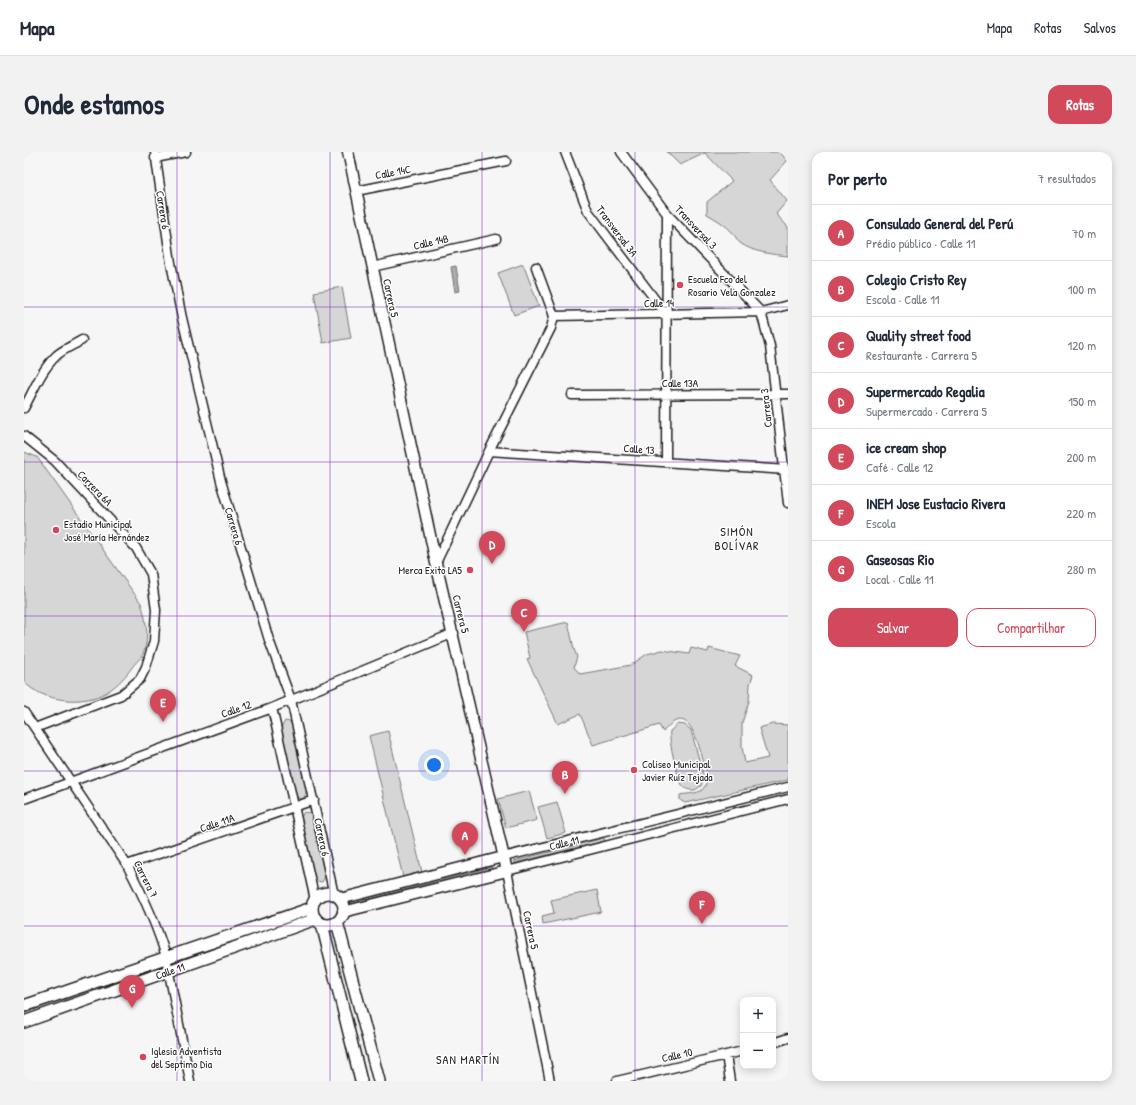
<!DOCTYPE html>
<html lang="pt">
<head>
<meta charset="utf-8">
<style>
	body { margin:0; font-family:"Patrick Hand",sans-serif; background:#f2f2f3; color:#1f2937 }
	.controls { position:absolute; right:12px; bottom:12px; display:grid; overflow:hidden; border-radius:8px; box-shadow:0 2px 10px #0003 }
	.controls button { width:36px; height:36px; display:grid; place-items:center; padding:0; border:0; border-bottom:1px solid #e0e1e3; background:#fff; color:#1f2937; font:20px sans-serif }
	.you { position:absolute; left:410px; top:613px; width:14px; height:14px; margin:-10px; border:3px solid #fff; border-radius:50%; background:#1a73e8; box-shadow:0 0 0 6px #1a73e833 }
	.badge { display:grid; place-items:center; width:26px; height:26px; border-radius:50%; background:#d1495b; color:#fff; font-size:13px; font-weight:700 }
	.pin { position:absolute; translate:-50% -33px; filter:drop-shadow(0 1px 2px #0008) }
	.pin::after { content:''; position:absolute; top:21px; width:14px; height:12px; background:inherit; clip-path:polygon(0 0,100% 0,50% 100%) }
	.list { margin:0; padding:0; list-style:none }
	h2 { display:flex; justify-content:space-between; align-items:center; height:52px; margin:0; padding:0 16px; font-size:17px }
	h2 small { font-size:13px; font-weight:400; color:#747a83 }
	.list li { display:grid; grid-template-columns:26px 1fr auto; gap:12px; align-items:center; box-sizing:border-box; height:56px; padding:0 16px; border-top:1px solid #e0e1e3 }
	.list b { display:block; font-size:15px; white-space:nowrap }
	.list p { margin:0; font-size:13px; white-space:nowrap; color:#747a83 }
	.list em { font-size:13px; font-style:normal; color:#747a83 }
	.actions { display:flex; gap:8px; padding:12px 16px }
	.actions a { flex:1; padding:9px 0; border:1px solid #d1495b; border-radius:12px; text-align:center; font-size:14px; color:#d1495b }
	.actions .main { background:#d1495b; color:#fff }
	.map { position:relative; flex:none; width:764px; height:929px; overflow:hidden; border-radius:12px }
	header { display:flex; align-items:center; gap:24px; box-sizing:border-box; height:56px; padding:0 20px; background:#fff; border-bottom:1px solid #e0e1e3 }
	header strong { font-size:19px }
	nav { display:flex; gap:22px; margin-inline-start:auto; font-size:14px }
	.intro { display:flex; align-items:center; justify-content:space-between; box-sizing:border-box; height:96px; padding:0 24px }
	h1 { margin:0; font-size:28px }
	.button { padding:10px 18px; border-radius:12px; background:#d1495b; color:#fff; font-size:14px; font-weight:700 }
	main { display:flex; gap:24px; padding:0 24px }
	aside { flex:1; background:#fff; border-radius:12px; box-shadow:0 2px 10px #0003 }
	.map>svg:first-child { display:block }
	.green { fill:#d6d6d6; stroke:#797979 }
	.water { fill:#acacac; stroke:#727272 }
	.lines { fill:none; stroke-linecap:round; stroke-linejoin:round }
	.minor-casing { stroke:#1c1c1c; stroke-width:11 }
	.tertiary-casing { stroke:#1c1c1c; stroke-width:13 }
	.secondary-casing { stroke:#1c1c1c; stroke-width:14 }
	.minor { stroke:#fff; stroke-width:8 }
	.tertiary { stroke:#fff; stroke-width:10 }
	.secondary { stroke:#fff; stroke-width:11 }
	.grid { fill:none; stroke:#7b2cbf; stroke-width:1; stroke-opacity:0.55 }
	.poi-dot { fill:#d1495b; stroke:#fff; stroke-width:1.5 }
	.labels { text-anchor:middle; stroke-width:3; stroke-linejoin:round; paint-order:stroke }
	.street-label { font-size:11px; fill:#1c1c1c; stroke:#fff }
	.poi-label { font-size:11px; fill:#1c1c1c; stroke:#fff; text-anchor:start }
	.neighbourhood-label { font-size:12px; letter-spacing:1px; fill:#1c1c1c; stroke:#fff }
</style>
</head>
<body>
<header>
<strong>Mapa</strong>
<nav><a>Mapa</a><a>Rotas</a><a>Salvos</a></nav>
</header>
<div class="intro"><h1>Onde estamos</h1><a class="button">Rotas</a></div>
<main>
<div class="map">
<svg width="764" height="929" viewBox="0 0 764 929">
	<rect width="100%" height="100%" fill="#f6f6f6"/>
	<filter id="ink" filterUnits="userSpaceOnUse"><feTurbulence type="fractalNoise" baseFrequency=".025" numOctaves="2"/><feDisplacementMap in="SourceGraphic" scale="8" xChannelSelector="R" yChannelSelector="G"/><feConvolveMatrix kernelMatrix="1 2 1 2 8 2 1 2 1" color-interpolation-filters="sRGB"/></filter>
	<g filter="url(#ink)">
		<path class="green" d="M643 0H756L763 9 746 28 763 49 752 62 764 75V104C748 102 730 101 716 91 713 88 711 84 709 81 702 73 692 67 683 62V50L708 29 681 1 656 13Z
			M499 112 515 154 490 163 474 121Z
			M318 135 327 186 299 191 290 140Z
			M0 300 13 305 117 451C122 466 126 485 119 502 117 506 112 510 109 514 102 524 94 533 83 540 60 554 19 550 0 530Z
			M544 470 550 497 553 505 550 515 556 522 607 513 623 502 638 498 665 502 667 496 684 500 685 496 716 504 711 514 729 523 726 532 725 549 718 571V595L721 611 744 606 735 576 749 572 764 573V628L661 651 656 648V643C664 641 677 643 681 634 686 625 680 612 678 604 672 584 663 550 639 580L635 573 569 593 556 562 534 572 503 507 506 506 500 480Z
			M261 569 266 570 269 574 283 640 279 647 274 646 271 642 257 576Z
			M654 572 661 573 667 578 680 626 677 634 671 638C666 638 662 638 659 634 654 629 644 587 646 579Z
			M364 579 398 720 379 725 345 584Z
			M505 639 513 668 482 676 474 647Z
			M533 650 542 681 523 686 514 655Z
			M280 660 286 661 288 665 302 723 298 730 293 729 290 725 276 667Z
			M580 686 581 689 490 711V709Z
			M467 715 469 717 324 755 323 753Z
			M573 738 577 760 519 772 518 764 530 761 527 748Z
			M282 762 284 765 153 811 155 807Z
			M121 817 124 818V822L0 866V861Z"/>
		<path class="water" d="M432 114 436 139 431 140 427 115Z"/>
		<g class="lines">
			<defs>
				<path id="minor" d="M131 0 147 111 158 166 197 329 245 488 267 548 310 743
					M541 0 564 59 642 162
					M597 0 643 62 737 160 746 194 764 351
					M131 6 162 0
					M332 39 482 9
					M348 115 472 87
					M530 164 737 160 764 153
					M548 243 764 242
					M0 256C10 238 17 218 33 203 40 197 50 193 58 188
					M0 284 31 309 112 396 127 422 132 458 130 489 122 515 116 527 97 543 11 576
					M465 299 763 318
					M642 310 643 62
					M412 411 465 299 527 176 530 164 512 115
					M248 556 291 748
					M0 560 103 713C119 743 133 773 142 805L166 929
					M0 647 248 556 430 481
					M479 705 764 635
					M103 713 290 648
					M749 891 764 886
					M702 903 706 929
					M526 929 483 719 764 647
					M593 929 719 899"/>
				<path id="tertiary" d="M316 747 479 705
					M319 760 483 719 412 411 324 0"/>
				<path id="secondary" d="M288 757a16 16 0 1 1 32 0a16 16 0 1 1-32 0Z
					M313 770 355 929
					M298 772 337 929
					M0 854 288 756
					M0 870 292 767"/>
			</defs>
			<use href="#minor" class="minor-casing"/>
			<use href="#tertiary" class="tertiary-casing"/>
			<use href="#secondary" class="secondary-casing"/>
			<use href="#minor" class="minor"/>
			<use href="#tertiary" class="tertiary"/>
			<use href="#secondary" class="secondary"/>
		</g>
	</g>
	<path class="grid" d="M153 0V929M306 0V929M458 0V929M611 0V929M0 155H764M0 310H764M0 464H764M0 619H764M0 774H764"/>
	<g class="poi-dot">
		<circle cx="656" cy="133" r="4"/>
		<circle cx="32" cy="378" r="4"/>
		<circle cx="446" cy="418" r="4"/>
		<circle cx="610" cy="618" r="4"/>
		<circle cx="119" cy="905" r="4"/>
	</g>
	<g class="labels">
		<g class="street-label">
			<text transform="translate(369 20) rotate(-11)" y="4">Calle 14C</text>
			<text transform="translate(139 58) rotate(81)" y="4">Carrera 6</text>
			<text transform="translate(672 75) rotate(47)" y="4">Transversal 3</text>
			<text transform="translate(593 79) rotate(53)" y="4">Transversal 3A</text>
			<text transform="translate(407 90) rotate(-13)" y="4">Calle 14B</text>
			<text transform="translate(367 146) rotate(78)" y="4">Carrera 5</text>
			<text transform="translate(635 151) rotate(-1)" y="4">Calle 14</text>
			<text x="656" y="235">Calle 13A</text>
			<text transform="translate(742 256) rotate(-96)" y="4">Carrera 3</text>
			<text transform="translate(615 297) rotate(4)" y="4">Calle 13</text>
			<text transform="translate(71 336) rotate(46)" y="4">Carrera 6A</text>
			<text transform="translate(210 374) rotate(73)" y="4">Carrera 6</text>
			<text transform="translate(437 462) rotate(76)" y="4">Carrera 5</text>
			<text transform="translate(212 557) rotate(-20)" y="4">Calle 12</text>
			<text transform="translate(193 671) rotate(-19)" y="4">Calle 11A</text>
			<text transform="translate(298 685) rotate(78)" y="4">Carrera 6</text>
			<text transform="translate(540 691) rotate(-14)" y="4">Calle 11</text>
			<text transform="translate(122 727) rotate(63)" y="4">Carrera 7</text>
			<text transform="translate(507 778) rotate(78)" y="4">Carrera 5</text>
			<text transform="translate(146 819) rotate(-19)" y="4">Calle 11</text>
			<text transform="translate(653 903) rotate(-13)" y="4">Calle 10</text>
		</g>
		<g class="poi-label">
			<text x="664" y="131">Escuela Fco del<tspan x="664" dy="13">Rosario Vela Gonzalez</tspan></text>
			<text x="40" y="376">Estadio Municipal<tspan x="40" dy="13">José María Hernández</tspan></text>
			<text x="438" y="422" text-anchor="end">Merca Exito LA5</text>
			<text x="618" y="616">Coliseo Municipal<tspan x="618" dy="13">Javier Ruíz Tejada</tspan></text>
			<text x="127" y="903">Iglesia Adventista<tspan x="127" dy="13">del Septimo Dia</tspan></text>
		</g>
		<g class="neighbourhood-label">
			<text x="713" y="384">SIMÓN<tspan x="713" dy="14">BOLÍVAR</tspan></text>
			<text x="444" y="912">SAN MARTÍN</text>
		</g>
	</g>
</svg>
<div class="controls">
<button>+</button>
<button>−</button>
</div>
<div class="you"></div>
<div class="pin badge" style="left:441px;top:703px">A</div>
<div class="pin badge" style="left:541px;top:642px">B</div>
<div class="pin badge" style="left:500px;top:480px">C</div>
<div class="pin badge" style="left:468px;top:412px">D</div>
<div class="pin badge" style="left:139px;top:570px">E</div>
<div class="pin badge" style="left:678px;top:772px">F</div>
<div class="pin badge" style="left:108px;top:856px">G</div>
</div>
<aside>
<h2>Por perto<small>7 resultados</small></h2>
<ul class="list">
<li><span class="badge">A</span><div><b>Consulado General del Perú</b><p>Prédio público · Calle 11</p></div><em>70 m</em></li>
<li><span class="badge">B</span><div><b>Colegio Cristo Rey</b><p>Escola · Calle 11</p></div><em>100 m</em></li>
<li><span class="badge">C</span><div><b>Quality street food</b><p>Restaurante · Carrera 5</p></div><em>120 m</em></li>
<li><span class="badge">D</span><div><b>Supermercado Regalia</b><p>Supermercado · Carrera 5</p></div><em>150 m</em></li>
<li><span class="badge">E</span><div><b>ice cream shop</b><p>Café · Calle 12</p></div><em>200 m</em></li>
<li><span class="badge">F</span><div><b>INEM Jose Eustacio Rivera</b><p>Escola</p></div><em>220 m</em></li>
<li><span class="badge">G</span><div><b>Gaseosas Rio</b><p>Local · Calle 11</p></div><em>280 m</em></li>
</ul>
<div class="actions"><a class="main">Salvar</a><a>Compartilhar</a></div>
</aside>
</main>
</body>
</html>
